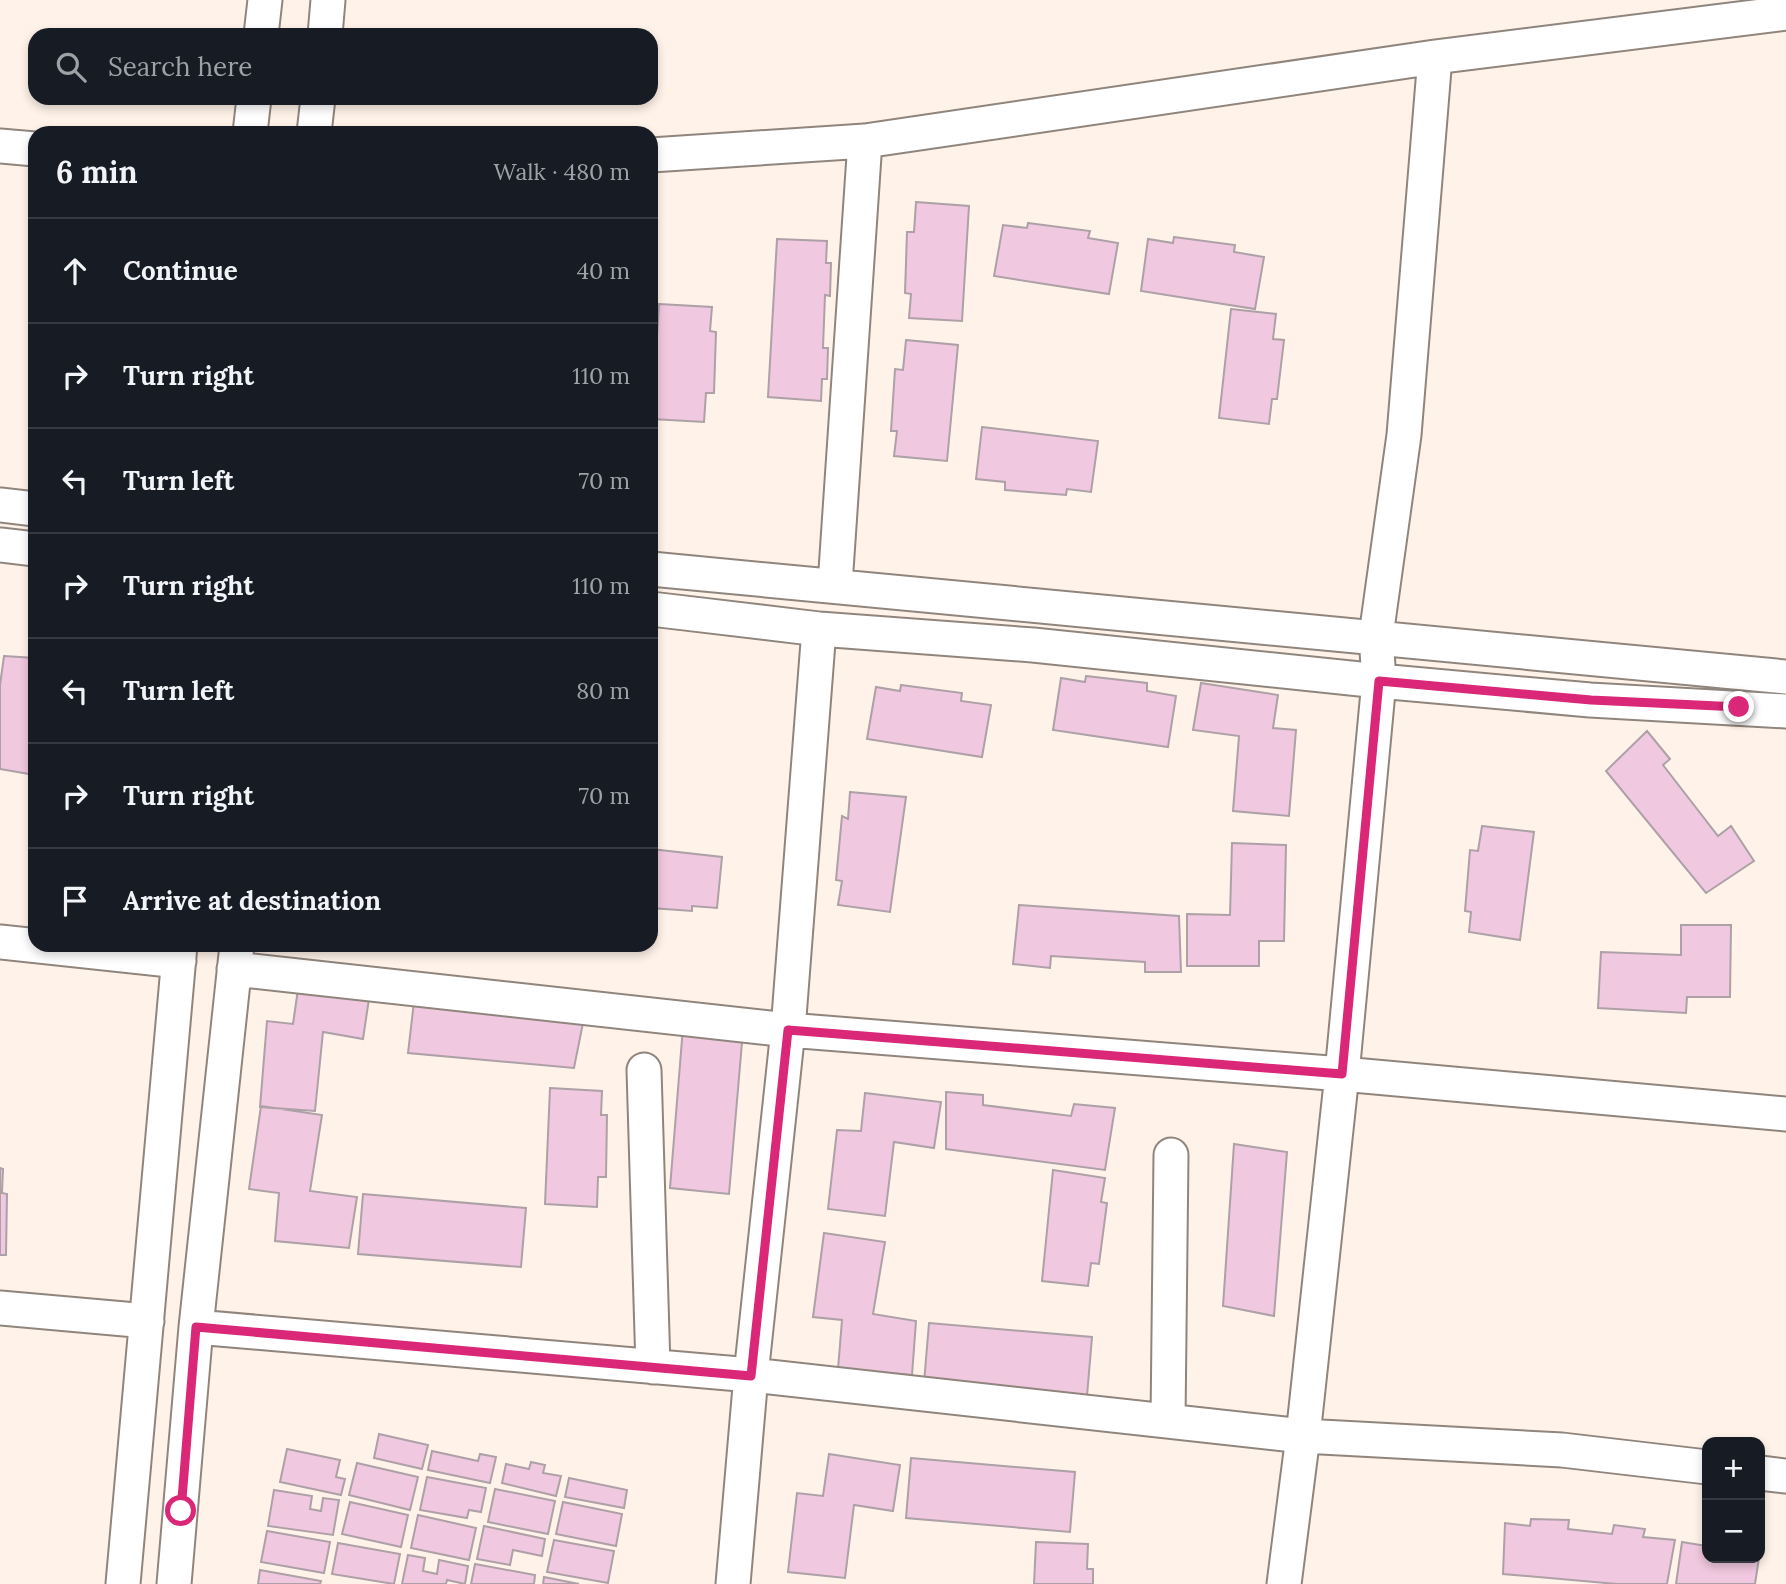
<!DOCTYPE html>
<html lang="en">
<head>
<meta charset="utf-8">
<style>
	body { margin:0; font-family:Lora,serif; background:#242831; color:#f1f3f6 }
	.controls { position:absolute; right:21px; bottom:21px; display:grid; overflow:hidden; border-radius:14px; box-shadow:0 4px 10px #0003 }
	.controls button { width:63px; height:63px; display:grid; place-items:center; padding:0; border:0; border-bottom:2px solid #363941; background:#171b24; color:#f1f3f6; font:35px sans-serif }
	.stop { position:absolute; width:21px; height:21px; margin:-16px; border:5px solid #db2777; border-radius:50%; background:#fff }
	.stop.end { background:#db2777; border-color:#fff; box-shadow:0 2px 7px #0008 }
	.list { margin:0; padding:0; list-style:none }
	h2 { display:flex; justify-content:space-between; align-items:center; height:91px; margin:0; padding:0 28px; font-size:30px }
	h2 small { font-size:23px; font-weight:400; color:#9ea1a6 }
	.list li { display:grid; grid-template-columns:46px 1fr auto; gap:21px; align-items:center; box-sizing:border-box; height:105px; padding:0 28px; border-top:2px solid #363941 }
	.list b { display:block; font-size:26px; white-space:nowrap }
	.list em { font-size:23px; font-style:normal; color:#9ea1a6 }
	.icon { flex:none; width:38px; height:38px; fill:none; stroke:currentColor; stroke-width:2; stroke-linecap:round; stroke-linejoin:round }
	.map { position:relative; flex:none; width:1786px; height:1584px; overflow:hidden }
	.search { position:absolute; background:#171b24; box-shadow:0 4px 10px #0003; left:28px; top:28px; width:630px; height:77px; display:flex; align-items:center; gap:18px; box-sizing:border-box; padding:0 24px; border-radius:21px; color:#9ea1a6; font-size:26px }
	.panel { position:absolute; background:#171b24; box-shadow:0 4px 10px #0003; left:28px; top:126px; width:630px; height:826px; border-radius:21px }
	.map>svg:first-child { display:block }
	.building { fill:#f0c8df; stroke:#ada0a7; stroke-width:2 }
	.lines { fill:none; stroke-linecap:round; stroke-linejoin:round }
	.minor-casing { stroke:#90857d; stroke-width:37 }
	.minor { stroke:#fff; stroke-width:33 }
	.route { stroke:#db2777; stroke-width:9 }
</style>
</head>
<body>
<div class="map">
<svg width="1786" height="1584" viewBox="0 0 1786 1584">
	<rect width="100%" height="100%" fill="#fff3e9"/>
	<path class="building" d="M916 202 969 206 962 321 909 318 911 294 905 293 907 232H914Z
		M1028 223 1090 231 1088 238 1118 243 1109 294 994 276 1003 225 1027 228Z
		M1174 237 1235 245 1234 252 1264 257 1255 309 1141 291 1148 239 1173 243Z
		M777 239 827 241 826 263H831L830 296 825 295 823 348H828L827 379H822L821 401 768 397Z
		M659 304 712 307 710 331 716 332 714 393H706L704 422 652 419Z
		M1231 309 1276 314 1273 339 1284 340 1277 399H1272L1269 424 1219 418Z
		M906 340 958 345 947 461 894 456 897 431H891L895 369 903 370Z
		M982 427 1098 441 1091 492 1067 489 1066 495 1005 490V482L976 479Z
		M4 656 35 658V775L0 769V685Z
		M1086 676 1147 683V691L1176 696 1168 747 1053 730 1061 678 1085 682Z
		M1201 683 1278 695 1273 728 1296 730 1289 816 1233 811 1239 736 1193 730Z
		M901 685 962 693 961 701 991 705 982 757 867 739 876 687 900 691Z
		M1647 731 1670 759 1663 765 1718 836 1731 826 1754 861 1706 893 1606 771Z
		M850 792 906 797 890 912 838 905 842 881 836 880 842 816 848 819Z
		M1482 826 1534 832 1520 940 1469 932 1471 912 1465 911 1470 850 1478 851Z
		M1232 843 1286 845 1284 941H1259V966H1187V914L1230 915Z
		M651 849 722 857 717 908 692 906V911L651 908Z
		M1019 905 1179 916 1181 972H1145V962L1051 956 1050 968 1013 964Z
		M1681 925H1731L1730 997H1687L1686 1013 1598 1008 1601 952 1681 955Z
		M299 982 370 992 363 1039 323 1032 315 1111 260 1107 267 1021 293 1024Z
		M415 993 586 1008 574 1068 408 1053Z
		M683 1027 743 1031 729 1194 670 1188Z
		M550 1088 602 1091 601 1115H607L606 1177H598L597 1207 545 1204Z
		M946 1092 983 1095V1105L1071 1116 1074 1104 1115 1108 1105 1170 946 1149Z
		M865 1093 941 1102 934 1148 894 1142 885 1216 828 1209 837 1130 861 1131Z
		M261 1106 322 1115 310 1191 357 1197 349 1248 275 1241 279 1193 249 1189Z
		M1234 1144 1287 1152 1274 1316 1223 1306Z
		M0 1168 3 1169 2 1193 7 1194 6 1255H0Z
		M1053 1170 1105 1178 1101 1202 1107 1203 1099 1264 1091 1263 1088 1286 1042 1281Z
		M363 1194 526 1208 521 1267 358 1254Z
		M824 1233 885 1242 873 1314 916 1321 912 1375 838 1369 842 1320 813 1317Z
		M929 1323 1092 1337 1087 1396 924 1383Z
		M379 1434 428 1445 422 1469 374 1458Z
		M287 1449 340 1460 336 1477 345 1479 341 1495 280 1482Z
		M432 1451 478 1461 480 1454 496 1457 490 1483 428 1470Z
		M829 1454 900 1465 893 1511 854 1505 845 1578 788 1572 797 1493 823 1496Z
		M911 1458 1075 1472 1070 1532 906 1518Z
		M531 1462 545 1465 543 1473 561 1476 556 1496 502 1483 506 1464 529 1469Z
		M357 1463 418 1477 410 1510 349 1495Z
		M427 1477 486 1488 481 1512 469 1510 467 1518 420 1510Z
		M569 1478 627 1490 624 1508 565 1497Z
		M495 1489 555 1501 548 1534 488 1522Z
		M274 1490 312 1496 310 1509 321 1511 323 1498 339 1500 333 1535 268 1526Z
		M350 1502 408 1515 401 1547 342 1534Z
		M563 1502 622 1514 616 1546 556 1534Z
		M418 1515 476 1528 469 1560 411 1548Z
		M1531 1519 1569 1520 1568 1529 1612 1534 1614 1525 1645 1529 1643 1537 1675 1540 1667 1584H1617L1503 1574 1505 1523 1530 1526Z
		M484 1526 545 1539 542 1556 513 1550 510 1565 477 1559Z
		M267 1531 330 1542 324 1573 261 1562Z
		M554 1540 614 1551 608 1583 547 1572Z
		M1036 1542 1088 1544 1087 1569H1093V1584H1034Z
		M1682 1542 1707 1546V1558H1759L1755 1584H1676Z
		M338 1543 400 1554 394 1584 332 1574Z
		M408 1555 425 1558 423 1571 437 1574 439 1560 468 1566 465 1584 447 1580 446 1584H402Z
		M475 1564 535 1575 534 1584H471Z
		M260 1570 321 1581 320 1584H258Z
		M544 1577 579 1584H543Z"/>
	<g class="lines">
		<defs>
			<path id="minor" d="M261 35 265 0
				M325 35 328 0
				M250 133 254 98
				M314 133 318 98
				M0 146 35 149
				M651 155 865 141 1435 57 1786 13
				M0 505 35 509
				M0 545 35 549
				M651 569 1786 677
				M835 585 865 141
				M651 609 819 629 1033 645 1379 681 1590 700 1786 711
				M0 942 179 961
				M234 969 788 1030 1342 1074 1379 681 1376 636 1404 435 1435 57
				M644 1070 653 1367
				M0 1308 147 1321
				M196 1327 751 1375 1303 1436 1562 1450 1707 1467
				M1168 1421 1171 1155
				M1760 1473 1786 1476
				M123 1584 180 945
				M174 1584 196 1327 237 945
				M733 1584 751 1375 788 1030 819 629
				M1284 1584 1303 1436 1342 1074 1786 1114"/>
		</defs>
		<use href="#minor" class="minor-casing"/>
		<use href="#minor" class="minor"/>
	</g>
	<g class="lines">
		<path class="route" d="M181 1511 196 1327 751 1376 788 1030 1342 1074 1379 681 1591 700 1739 707"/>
	</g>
</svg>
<div class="controls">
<button>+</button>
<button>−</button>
</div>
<div class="stop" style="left:181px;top:1511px"></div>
<div class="stop end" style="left:1739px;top:707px"></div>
<div class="search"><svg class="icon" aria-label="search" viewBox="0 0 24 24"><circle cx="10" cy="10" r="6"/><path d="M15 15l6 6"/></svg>Search here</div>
<section class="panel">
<h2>6 min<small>Walk · 480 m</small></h2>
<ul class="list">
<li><svg class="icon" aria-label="ahead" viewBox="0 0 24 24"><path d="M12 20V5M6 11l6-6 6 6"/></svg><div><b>Continue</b></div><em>40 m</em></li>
<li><svg class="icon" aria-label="right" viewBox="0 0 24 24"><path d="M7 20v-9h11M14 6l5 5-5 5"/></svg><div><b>Turn right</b></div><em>110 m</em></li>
<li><svg class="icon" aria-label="left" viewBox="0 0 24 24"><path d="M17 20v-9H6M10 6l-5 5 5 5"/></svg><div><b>Turn left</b></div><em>70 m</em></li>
<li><svg class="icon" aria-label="right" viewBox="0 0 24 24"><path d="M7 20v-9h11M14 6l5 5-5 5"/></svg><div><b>Turn right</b></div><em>110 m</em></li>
<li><svg class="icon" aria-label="left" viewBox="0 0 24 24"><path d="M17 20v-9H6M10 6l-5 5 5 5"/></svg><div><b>Turn left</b></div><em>80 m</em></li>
<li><svg class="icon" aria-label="right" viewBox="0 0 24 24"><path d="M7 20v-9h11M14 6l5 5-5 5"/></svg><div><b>Turn right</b></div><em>70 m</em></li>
<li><svg class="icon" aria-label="arrive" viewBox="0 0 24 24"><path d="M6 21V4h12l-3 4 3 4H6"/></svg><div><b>Arrive at destination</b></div></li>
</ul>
</section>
</div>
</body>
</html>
